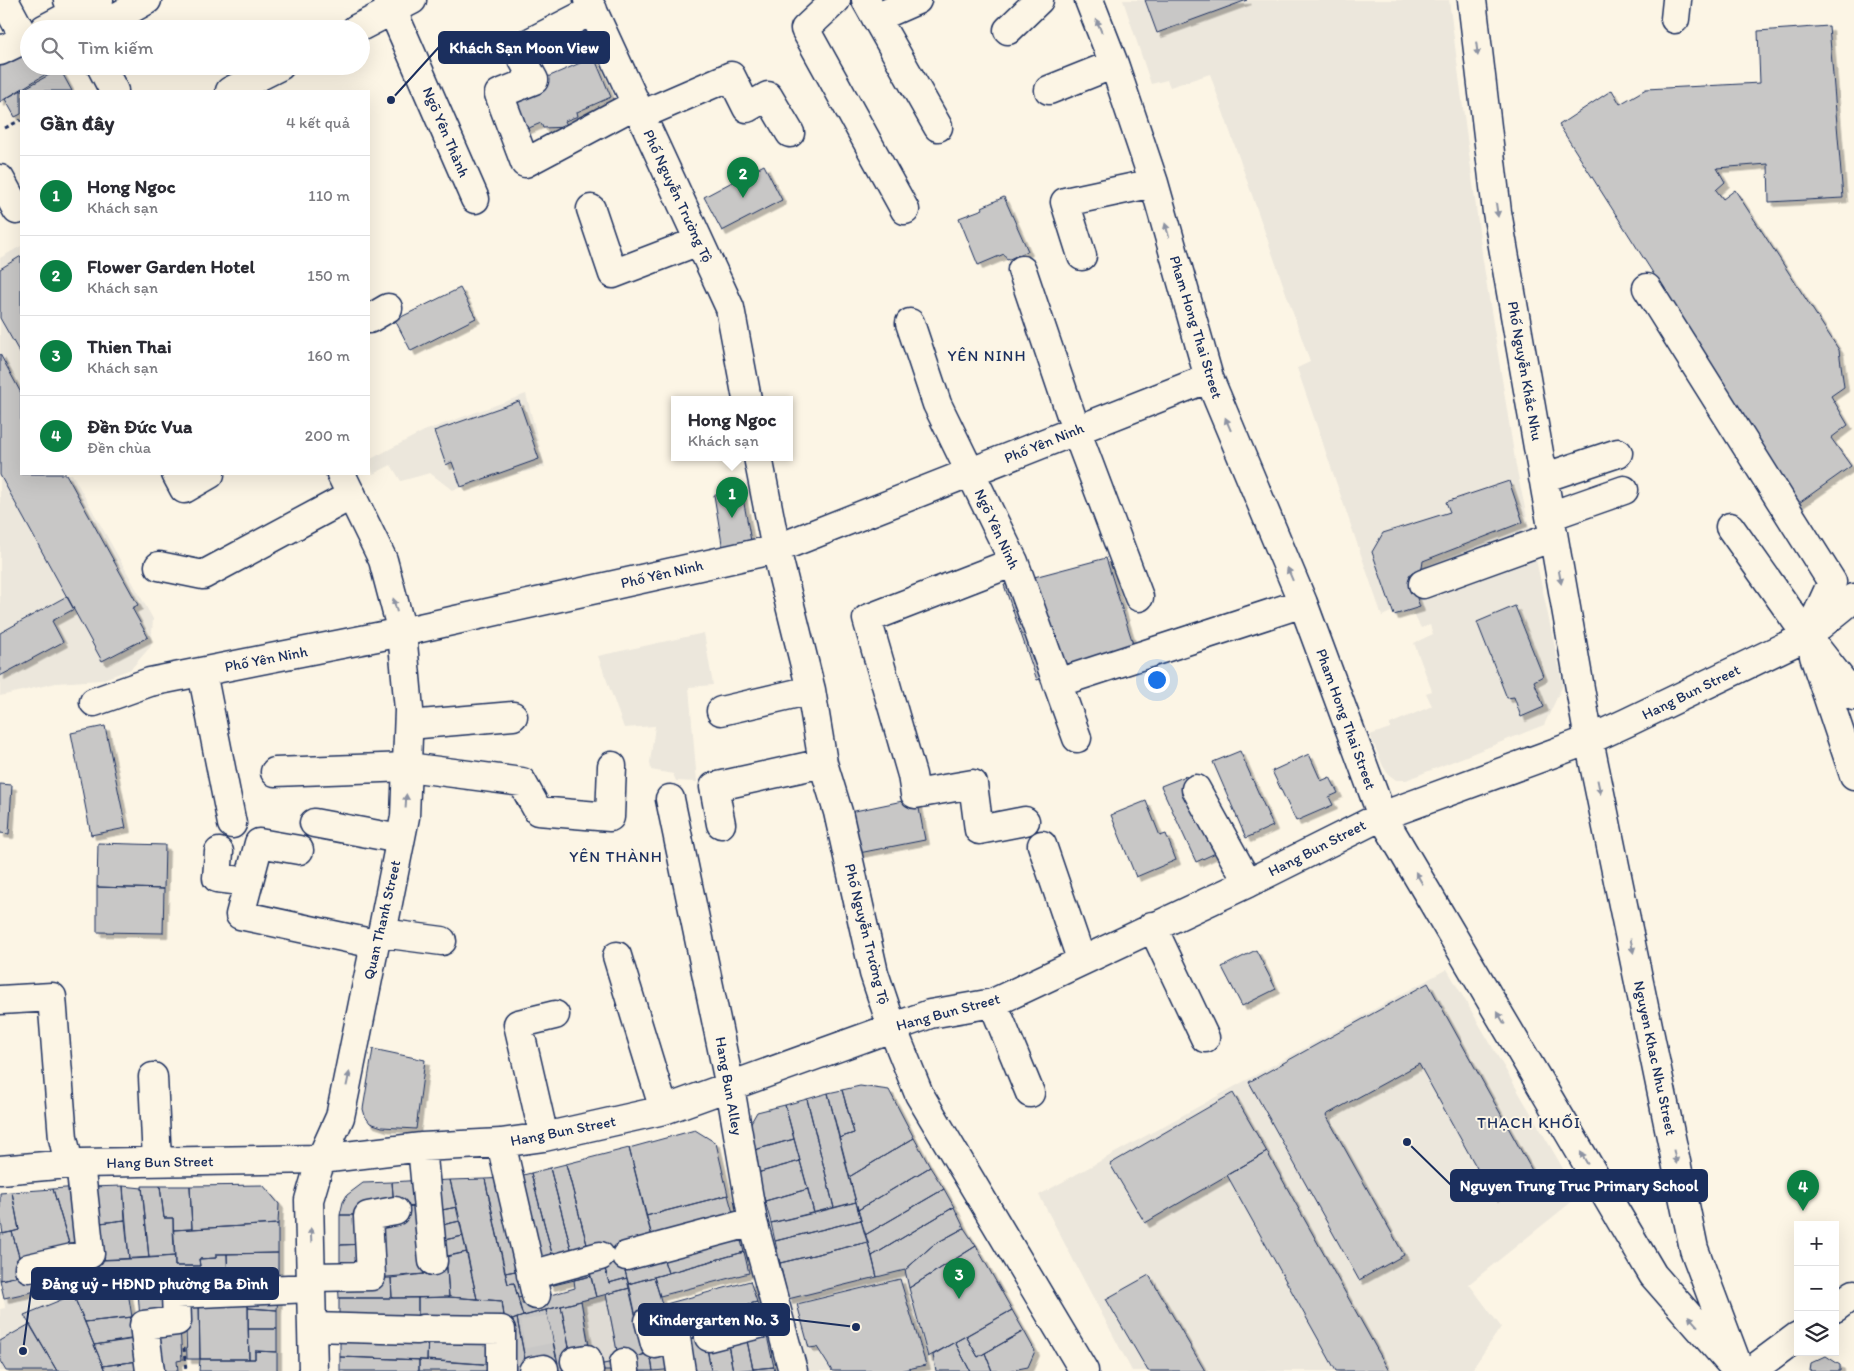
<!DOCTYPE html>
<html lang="vi">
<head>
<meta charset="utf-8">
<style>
	body { margin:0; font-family:Itim,sans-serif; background:#f7f7f7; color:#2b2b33 }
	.controls { position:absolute; right:15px; bottom:15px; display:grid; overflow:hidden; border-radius:0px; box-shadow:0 5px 20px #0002 }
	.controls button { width:45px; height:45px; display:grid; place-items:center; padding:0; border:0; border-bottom:1px solid #e1e1e2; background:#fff; color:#2b2b33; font:25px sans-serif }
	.you { position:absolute; left:1156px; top:679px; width:18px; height:18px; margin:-12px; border:4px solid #fff; border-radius:50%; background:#1a73e8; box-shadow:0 0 0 8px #1a73e833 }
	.badge { display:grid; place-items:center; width:32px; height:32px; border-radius:50%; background:#0b8043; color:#fff; font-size:16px; font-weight:700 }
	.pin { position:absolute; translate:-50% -41px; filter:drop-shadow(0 1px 2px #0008) }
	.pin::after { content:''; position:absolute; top:26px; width:18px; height:15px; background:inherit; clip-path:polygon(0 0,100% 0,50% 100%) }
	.popup { position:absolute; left:671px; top:396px; width:122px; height:65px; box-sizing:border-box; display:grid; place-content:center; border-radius:0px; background:#fff; filter:drop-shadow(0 1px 4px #0005); font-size:16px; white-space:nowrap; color:#7c7c81 }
	.popup b { font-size:19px; color:#2b2b33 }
	.popup::after { content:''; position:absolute; left:50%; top:100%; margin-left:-10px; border:10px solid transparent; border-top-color:#fff }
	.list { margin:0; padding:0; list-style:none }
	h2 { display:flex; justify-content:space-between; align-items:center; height:65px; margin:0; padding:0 20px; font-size:21px }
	h2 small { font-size:16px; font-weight:400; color:#7c7c81 }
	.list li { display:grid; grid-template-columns:32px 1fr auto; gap:15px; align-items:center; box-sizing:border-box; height:80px; padding:0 20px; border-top:1px solid #e1e1e2 }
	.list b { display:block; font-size:19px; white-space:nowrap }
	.list p { margin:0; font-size:16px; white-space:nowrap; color:#7c7c81 }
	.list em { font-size:16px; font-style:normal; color:#7c7c81 }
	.icon { flex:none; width:28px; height:28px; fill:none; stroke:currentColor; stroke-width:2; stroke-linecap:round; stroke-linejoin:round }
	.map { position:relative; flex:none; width:1854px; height:1371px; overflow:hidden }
	.search { position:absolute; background:#fff; box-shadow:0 5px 20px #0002; left:20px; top:20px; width:350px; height:55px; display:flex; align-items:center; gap:12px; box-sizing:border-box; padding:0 18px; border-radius:28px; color:#7c7c81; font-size:19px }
	.panel { position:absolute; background:#fff; box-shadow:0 5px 20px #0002; left:20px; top:90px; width:350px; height:385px; border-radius:0px }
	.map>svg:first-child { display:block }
	.built { fill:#ece7dc }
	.green { fill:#dfdbd4; stroke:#7d8599 }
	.building { fill:#c8c7c6; stroke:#1b2f5e; filter:url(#shadow) }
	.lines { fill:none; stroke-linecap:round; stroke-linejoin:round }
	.minor-tunnel { stroke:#cfcdca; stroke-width:28; stroke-dasharray:28 14; stroke-linecap:butt }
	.minor-casing { stroke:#1b2f5e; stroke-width:31 }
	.major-casing { stroke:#1b2f5e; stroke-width:31 }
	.path { stroke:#1b2f5e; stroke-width:3; stroke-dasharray:4 4; stroke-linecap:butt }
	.minor { stroke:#fcf5e5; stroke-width:28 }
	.major { stroke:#fcf5e5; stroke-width:28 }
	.oneway { fill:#8c92a2 }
	.labels { text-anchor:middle; stroke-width:4; stroke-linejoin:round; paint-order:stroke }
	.street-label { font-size:15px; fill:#1b2f5e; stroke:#fcf5e5 }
	.neighbourhood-label { font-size:16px; letter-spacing:1px; fill:#1b2f5e; stroke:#fcf5e5 }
	.leader { fill:none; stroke:#1b2f5e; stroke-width:2 }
	.callout-dot { fill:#1b2f5e; stroke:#fcf5e5; stroke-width:2 }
	.callout { fill:#1b2f5e; stroke:#1b2f5e; stroke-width:2 }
	.callout-label { font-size:16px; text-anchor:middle; font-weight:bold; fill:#fff }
</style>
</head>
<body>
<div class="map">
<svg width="1854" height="1371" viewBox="0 0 1854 1371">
	<defs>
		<filter id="shadow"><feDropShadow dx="4.5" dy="4.5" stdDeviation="0" flood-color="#0004"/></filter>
	</defs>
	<rect width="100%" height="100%" fill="#fcf5e5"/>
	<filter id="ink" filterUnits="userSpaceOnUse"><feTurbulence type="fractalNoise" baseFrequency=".02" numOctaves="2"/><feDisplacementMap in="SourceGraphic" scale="10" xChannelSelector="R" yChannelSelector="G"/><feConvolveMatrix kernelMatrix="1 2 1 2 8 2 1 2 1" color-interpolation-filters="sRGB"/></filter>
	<g filter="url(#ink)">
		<path class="built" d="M1123 0H1449L1483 261 1516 466 1563 685 1544 725 1406 780H1396L1388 774 1383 766 1370 735 1390 728V724L1432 706 1426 693 1432 691 1414 643 1433 634 1430 625 1421 628 1412 611 1395 617 1391 612 1382 616 1297 368 1310 362 1210 74 1170 87 1167 80 1151 84Z
			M21 246V474H72L153 619 151 646 131 669 101 680 56 683 0 696V258Z
			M526 394 545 467 452 490 430 473 401 481 391 465 373 474 369 460 424 431Z
			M704 633 713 685 689 687 697 782 676 781 673 774 651 770 650 762 655 726 624 728 598 656Z
			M1447 969 1579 1196 1469 1284 1501 1327 1471 1371H1132L1039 1195Z
			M905 1270 928 1356 933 1355 936 1371H804L784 1300Z
			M64 1285 75 1299 105 1371H0V1309L5 1308 4 1298Z"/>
		<path class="green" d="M606 1294 619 1361 593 1366 581 1301Z"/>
		<path class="building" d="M1145 0H1247L1157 33Z
			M1829 26 1843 198 1769 202 1768 164 1717 168 1725 182 1716 190 1723 199 1735 190 1839 350 1844 387 1831 396 1848 425 1831 438 1851 466 1799 503 1559 125 1612 90 1620 104 1646 89 1760 83 1758 31Z
			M29 48V66H59L0 102V65Z
			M594 57 611 97 577 112 578 116 565 121 568 127 543 128 541 123 517 133 506 106 529 85Z
			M60 69 72 91H21V114L15 117 5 99Z
			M764 165 782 200 722 231 704 197Z
			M1004 197 1028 251 1007 260 1004 254 978 265 959 218 983 209 982 207Z
			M21 256V355L0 318V269Z
			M460 288 476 318 411 351 395 320Z
			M0 354 21 393V474H66L138 605 132 608 148 637 102 661 0 475Z
			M519 401 539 459 461 487 452 462 446 465 434 431Z
			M1509 481 1523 522 1423 561 1422 568 1409 575 1420 607 1394 615 1372 552 1383 533 1450 512 1446 502Z
			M742 493 751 541 724 556 714 495Z
			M1106 558 1135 650 1037 680 1004 585Z
			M67 596 74 609 52 621 63 642 0 676V633Z
			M1515 606 1543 676 1534 681 1544 707 1521 717 1514 697 1507 698 1477 622Z
			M105 726 126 828 91 835 71 733Z
			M1240 751 1273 826 1246 838 1213 762Z
			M1309 754 1321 781 1330 777 1338 793 1329 797 1333 805 1296 821 1272 771Z
			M1186 776 1220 851 1196 862 1161 786Z
			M0 784 12 785 9 834 0 833Z
			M917 798 925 840 859 853 850 812Z
			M1146 801 1160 836 1166 834 1176 860 1136 877 1111 815Z
			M98 843 165 845 164 889 97 887Z
			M97 887 164 889 163 933 97 932Z
			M1256 950 1276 989 1242 1006 1222 967Z
			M1428 983 1534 1174 1493 1197 1419 1064 1326 1115 1404 1255 1359 1280 1249 1082Z
			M373 1049 425 1060 416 1129 382 1127 370 1123 365 1116 363 1109Z
			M860 1086 889 1090 914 1138 849 1177 839 1138 854 1133 842 1090Z
			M842 1090 854 1133 839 1138 828 1093Z
			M828 1093 856 1202 834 1208 807 1099Z
			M1233 1093 1267 1152 1145 1223 1110 1164Z
			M807 1099 834 1208 814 1213 785 1105Z
			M785 1105 794 1139 751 1151 745 1133 757 1112Z
			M695 1130 716 1143 728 1195 646 1216 629 1148Z
			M914 1138 930 1167 858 1210 849 1177Z
			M794 1139 800 1161 757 1173 751 1151Z
			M629 1148 653 1240 590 1256 566 1164Z
			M1267 1152 1389 1371H1336L1227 1175Z
			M800 1161 808 1189 765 1201 757 1173Z
			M566 1164 590 1256 574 1260 550 1168Z
			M930 1167 944 1189 865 1235 858 1210Z
			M550 1168 574 1260 555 1265 531 1173Z
			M531 1173 555 1265 536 1270 512 1178Z
			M506 1178 526 1269 505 1273 485 1179Z
			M485 1179 508 1284 514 1283 523 1316 505 1323 502 1301 477 1299 450 1180Z
			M422 1180 424 1206 394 1207 392 1182Z
			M450 1180 457 1207 432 1212 429 1181Z
			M392 1182 394 1207 365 1215H340L343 1202 347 1195 363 1183Z
			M263 1185 279 1204 278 1224 192 1229 190 1186Z
			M123 1186 142 1188 149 1258 129 1259Z
			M123 1186 125 1220 92 1224 89 1187Z
			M142 1186H160L164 1218H173L175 1256 149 1258Z
			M160 1186H190L192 1229 173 1230V1218H164Z
			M78 1187 84 1241 69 1243 53 1189Z
			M53 1189 72 1254 22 1266 12 1232 19 1230 12 1192Z
			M808 1189 814 1213 771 1223 765 1201Z
			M944 1189 954 1207 872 1256 865 1235Z
			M12 1192 19 1230 3 1234 0 1216V1193Z
			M728 1195 735 1220 653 1240 646 1216Z
			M856 1202 861 1220 775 1241 771 1223Z
			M419 1207 424 1274 375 1278 372 1218 398 1208Z
			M457 1207 460 1221 433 1227 432 1212Z
			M954 1207 964 1228 933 1245 905 1270 877 1277 872 1256Z
			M340 1215H365L367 1244 340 1245Z
			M125 1220 129 1259 104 1260 100 1223Z
			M861 1220 868 1242 780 1263 775 1241Z
			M460 1221 463 1236 435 1242 433 1227Z
			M278 1224V1253L216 1254V1258L199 1259 200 1266H175L173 1230Z
			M964 1228 976 1246 909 1288 905 1270 933 1245Z
			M738 1230 744 1252 668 1273 661 1251Z
			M12 1232 24 1275 0 1280V1234Z
			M463 1236 467 1252 437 1258 435 1242Z
			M868 1242 877 1277 788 1299 780 1263Z
			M367 1244 368 1273H340V1245Z
			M976 1246 1012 1310 928 1357 909 1288Z
			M619 1249 627 1278 609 1283 601 1254Z
			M661 1251 668 1273 628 1284 623 1261Z
			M467 1252 477 1299 449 1297 446 1257Z
			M744 1252 749 1273 660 1296 654 1277Z
			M278 1253V1284L228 1285 227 1254Z
			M216 1254H227L228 1285 100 1295 97 1260 175 1256V1266H200L199 1259 216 1258Z
			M602 1258 609 1283 627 1278 630 1288 596 1297 587 1263Z
			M97 1260 100 1295 86 1297 82 1263Z
			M82 1263 86 1297 75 1299 73 1295 66 1298 59 1267Z
			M587 1263 591 1276 550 1286 547 1273Z
			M59 1267 64 1285 4 1298 0 1280Z
			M447 1267 449 1297 392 1298 391 1278 424 1274V1269Z
			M526 1269 532 1295 518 1298 514 1283 508 1284 505 1273Z
			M1149 1275 1205 1371H1148L1106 1299Z
			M591 1276 596 1297 523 1316 519 1304 575 1288 574 1280Z
			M654 1277 665 1314 637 1322 628 1284Z
			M391 1278 392 1298H339L338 1280Z
			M900 1279 926 1365 899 1371H832L817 1347 809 1348 797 1304Z
			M750 1281 757 1302 668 1326 662 1305Z
			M168 1288 169 1319 140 1320 138 1291Z
			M630 1288 637 1322 650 1353 619 1361 606 1294Z
			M128 1292 132 1317 85 1322 75 1299Z
			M248 1293 278 1295 277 1310 248 1308Z
			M73 1295 75 1299 105 1371H57L24 1315Z
			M449 1297 502 1301 505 1323 418 1320V1298Z
			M339 1298H418V1320L339 1319Z
			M185 1299H199L200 1359H187Z
			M199 1299H248L249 1359H200Z
			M581 1301 590 1353 571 1357 561 1306Z
			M757 1302 762 1319 682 1341 678 1323Z
			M561 1306 573 1368 559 1371 546 1310Z
			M248 1308 277 1310V1329H248Z
			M546 1310 558 1363 527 1369 517 1318Z
			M1012 1310 1024 1331 978 1357 966 1336Z
			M132 1317 135 1339 94 1345 85 1322Z
			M517 1318 527 1371H504L505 1323Z
			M30 1324 57 1371H6L0 1361V1341Z
			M180 1326 182 1360 177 1361 178 1371H153L149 1329Z
			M248 1329H277V1352L255 1351V1359H249Z
			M1024 1331 1035 1351 1028 1367 1008 1371H992L985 1353Z
			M766 1332 774 1367 753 1369 746 1336Z
			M340 1333 428 1335 427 1360 340 1357Z
			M428 1335 497 1337V1365L427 1360Z
			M705 1335 711 1371H688L682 1341Z
			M746 1336 753 1369 733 1371 727 1339Z
			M966 1336 978 1357 985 1353 992 1371H970L955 1342Z
			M142 1337 145 1360 103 1366 94 1345Z
			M727 1339 733 1371H711L706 1343Z
			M955 1342 970 1371H936L933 1355Z
			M672 1349 676 1369 653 1371 650 1353Z
			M255 1351 277 1352V1371H199L200 1359H255Z
			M650 1353 653 1371H629L627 1359Z
			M1826 1356 1840 1365V1371H1810L1811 1363Z
			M340 1357 419 1360V1371H340Z
			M145 1360 147 1371H105L103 1366Z
			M419 1360 497 1365 498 1371H419Z
			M619 1361 620 1371H594L593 1366Z
			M774 1367 775 1371H753V1369Z"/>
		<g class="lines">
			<path class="minor-tunnel" d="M534 1318 544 1369"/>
			<defs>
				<path id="minor" d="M4 0 25 39
					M388 0 475 199
					M588 0 730 308 747 399
					M836 0 805 29 905 210
					M866 0 938 127
					M1089 0 1114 64 1154 183 1209 378 1303 603 1382 816 1653 1275 1737 1371
					M1472 0 1497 212 1589 740 1694 1249 1736 1361
					M593 10 517 49 534 80 499 94 525 163 636 104
					M876 18 917 0
					M1675 19 1677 0
					M44 29 99 0
					M95 29 147 0
					M356 29 412 0
					M1008 30 1039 0
					M0 51 29 37
					M1049 90 1114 64
					M230 91 280 66
					M641 115 731 76 747 108 768 96 790 133
					M0 179 17 210
					M591 209 613 274 699 241
					M1082 256 1065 202 1154 183
					M1022 270 1076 430 1139 597
					M1647 288 1832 582 1810 630
					M369 319 388 308
					M910 323 937 404 1014 562 1077 738
					M758 457 776 549 811 690 823 763 838 812 874 973 892 1027 919 1094 1084 1371
					M176 474 184 489 210 474
					M1543 478 1618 453
					M1550 516 1624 490
					M1730 527 1807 636 1854 696
					M1014 562 867 619 912 775 915 794 973 784 979 830 1025 821
					M159 566 203 575 352 495
					M1423 584 1553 537
					M1814 656 1854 775
					M202 672 232 824
					M1057 683 1303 603
					M94 702 150 682 402 632 776 549 1209 378
					M721 711 811 690
					M409 725 513 716
					M275 772 408 767 522 782 538 811 610 817 612 766
					M1196 789 1248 883
					M670 799 730 1087 753 1222 793 1371
					M314 823 400 839
					M721 824 714 787 823 763
					M1042 845 1081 959
					M299 850 259 843 240 915 375 944
					M219 852 217 878 249 882
					M1152 926 1205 1038
					M382 933 442 941
					M617 956 664 1110
					M0 1000 52 997 63 1138 69 1164
					M993 1003 1030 1093
					M153 1077 157 1161
					M544 1137 518 1024 555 1015
					M501 1143 536 1295
					M422 1147 433 1261
					M0 1170 80 1163 321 1159 422 1147 501 1143 544 1137 664 1110 930 1014 993 1003 1248 883 1382 816 1589 740 1628 722 1807 636 1854 598
					M626 1256 753 1222
					M29 1268 90 1254 80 1163
					M531 1275 600 1256
					M312 1277 371 1276 368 1216 395 1211
					M1835 1308 1854 1294
					M649 1321 655 1344 676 1338 681 1371
					M313 1327 417 1330
					M423 1329 501 1330V1371
					M709 1337 779 1319
					M575 1361 587 1359 589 1371
					M624 1363 625 1371
					M150 1371 144 1325 177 1321 176 1294 311 1288
					M533 1371 544 1369
					M1751 1371 1798 1336"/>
				<path id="major" d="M68 0 83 29
					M101 66 114 91
					M313 1371 309 1200 321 1159 340 1117 375 944 382 933 405 817 409 710 402 632 383 560 341 474"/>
			</defs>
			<use href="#minor" class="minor-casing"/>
			<use href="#major" class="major-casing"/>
			<path class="path" d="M5 128 21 120
				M184 1348 186 1371"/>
			<use href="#minor" class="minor"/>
			<use href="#major" class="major"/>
		</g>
		<defs><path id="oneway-solid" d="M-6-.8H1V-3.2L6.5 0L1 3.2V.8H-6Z" transform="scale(1.25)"/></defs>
		<g class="oneway">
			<use href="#oneway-solid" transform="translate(1099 26) rotate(-112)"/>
			<use href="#oneway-solid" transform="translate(1477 49) rotate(83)"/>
			<use href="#oneway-solid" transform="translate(1497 210) rotate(82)"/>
			<use href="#oneway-solid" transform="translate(1167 230) rotate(-106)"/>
			<use href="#oneway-solid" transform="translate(1228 424) rotate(-113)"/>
			<use href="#oneway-solid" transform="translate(1290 574) rotate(-113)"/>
			<use href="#oneway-solid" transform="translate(1560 577) rotate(80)"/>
			<use href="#oneway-solid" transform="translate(395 605) rotate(-105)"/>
			<use href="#oneway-solid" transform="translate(1599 787) rotate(78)"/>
			<use href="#oneway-solid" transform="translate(406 801) rotate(-87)"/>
			<use href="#oneway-solid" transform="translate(1419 878) rotate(-120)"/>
			<use href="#oneway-solid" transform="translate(1632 946) rotate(78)"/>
			<use href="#oneway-solid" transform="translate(1501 1018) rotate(-120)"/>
			<use href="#oneway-solid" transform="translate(348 1079) rotate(-78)"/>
			<use href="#oneway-solid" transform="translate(1675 1157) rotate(78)"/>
			<use href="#oneway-solid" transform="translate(1584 1158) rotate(-120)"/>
			<use href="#oneway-solid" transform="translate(311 1235) rotate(-93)"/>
			<use href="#oneway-solid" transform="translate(1693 1321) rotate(-132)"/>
		</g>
	</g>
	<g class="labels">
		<g class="street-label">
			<text transform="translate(446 132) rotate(67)" y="5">Ngõ Yên Thành</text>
			<text transform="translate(678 196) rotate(65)" y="5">Phố Nguyễn Trường Tộ</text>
			<text transform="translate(1196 327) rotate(73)" y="5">Pham Hong Thai Street</text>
			<text transform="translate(1525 371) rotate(80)" y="5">Phố Nguyễn Khắc Nhu</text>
			<text transform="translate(1044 443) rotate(-22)" y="5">Phố Yên Ninh</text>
			<text transform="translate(997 529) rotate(65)" y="5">Ngõ Yên Ninh</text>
			<text transform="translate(662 574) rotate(-13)" y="5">Phố Yên Ninh</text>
			<text transform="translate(266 659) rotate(-11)" y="5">Phố Yên Ninh</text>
			<text transform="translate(1691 692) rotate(-26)" y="5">Hang Bun Street</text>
			<text transform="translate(1346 719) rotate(70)" y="5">Pham Hong Thai Street</text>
			<text transform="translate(1317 848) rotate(-27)" y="5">Hang Bun Street</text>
			<text transform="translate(382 920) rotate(-77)" y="5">Quan Thanh Street</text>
			<text transform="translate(867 934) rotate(76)" y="5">Phố Nguyễn Trường Tộ</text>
			<text transform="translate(948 1012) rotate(-15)" y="5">Hang Bun Street</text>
			<text transform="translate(1655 1058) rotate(78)" y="5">Nguyen Khac Nhu Street</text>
			<text transform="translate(729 1086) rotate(80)" y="5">Hang Bun Alley</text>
			<text transform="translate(563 1131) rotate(-11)" y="5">Hang Bun Street</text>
			<text transform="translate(160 1162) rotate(-1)" y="5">Hang Bun Street</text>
		</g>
		<g class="neighbourhood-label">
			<text x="987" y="361">YÊN NINH</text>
			<text x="616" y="862">YÊN THÀNH</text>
			<text x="1529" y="1128">THẠCH KHỐI</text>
		</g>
	</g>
	<path class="leader" d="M391 100L439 47M1407 1142L1451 1185M23 1351L32 1284M856 1327L789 1319"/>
	<g class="callout-dot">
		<circle cx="391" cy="100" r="5"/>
		<circle cx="1407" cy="1142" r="5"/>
		<circle cx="23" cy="1351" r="5"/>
		<circle cx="856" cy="1327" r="5"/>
	</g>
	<g class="callout">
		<rect x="439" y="32" width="170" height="31" rx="5"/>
		<rect x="1451" y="1170" width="256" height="31" rx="5"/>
		<rect x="32" y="1268" width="246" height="31" rx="5"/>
		<rect x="639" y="1304" width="150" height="31" rx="5"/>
	</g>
	<g class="callout-label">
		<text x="524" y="53">Khách Sạn Moon View</text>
		<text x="1579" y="1191">Nguyen Trung Truc Primary School</text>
		<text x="155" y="1289">Đảng uỷ - HĐND phường Ba Đình</text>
		<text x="714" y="1325">Kindergarten No. 3</text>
	</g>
</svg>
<div class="controls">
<button>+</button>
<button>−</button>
<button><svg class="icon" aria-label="layers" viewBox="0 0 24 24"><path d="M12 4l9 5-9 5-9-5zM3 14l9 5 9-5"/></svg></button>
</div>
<div class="you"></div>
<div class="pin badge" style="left:732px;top:518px">1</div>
<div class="popup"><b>Hong Ngoc</b>Khách sạn</div>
<div class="pin badge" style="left:743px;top:198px">2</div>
<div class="pin badge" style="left:959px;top:1299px">3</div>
<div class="pin badge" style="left:1803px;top:1211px">4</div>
<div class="search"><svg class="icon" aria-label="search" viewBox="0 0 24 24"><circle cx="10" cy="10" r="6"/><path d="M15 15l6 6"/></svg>Tìm kiếm</div>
<section class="panel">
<h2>Gần đây<small>4 kết quả</small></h2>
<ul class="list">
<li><span class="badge">1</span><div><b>Hong Ngoc</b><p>Khách sạn</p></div><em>110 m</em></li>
<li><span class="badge">2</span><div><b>Flower Garden Hotel</b><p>Khách sạn</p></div><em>150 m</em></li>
<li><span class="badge">3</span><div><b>Thien Thai</b><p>Khách sạn</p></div><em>160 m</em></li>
<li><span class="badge">4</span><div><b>Đền Đức Vua</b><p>Đền chùa</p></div><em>200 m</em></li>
</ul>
</section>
</div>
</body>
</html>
